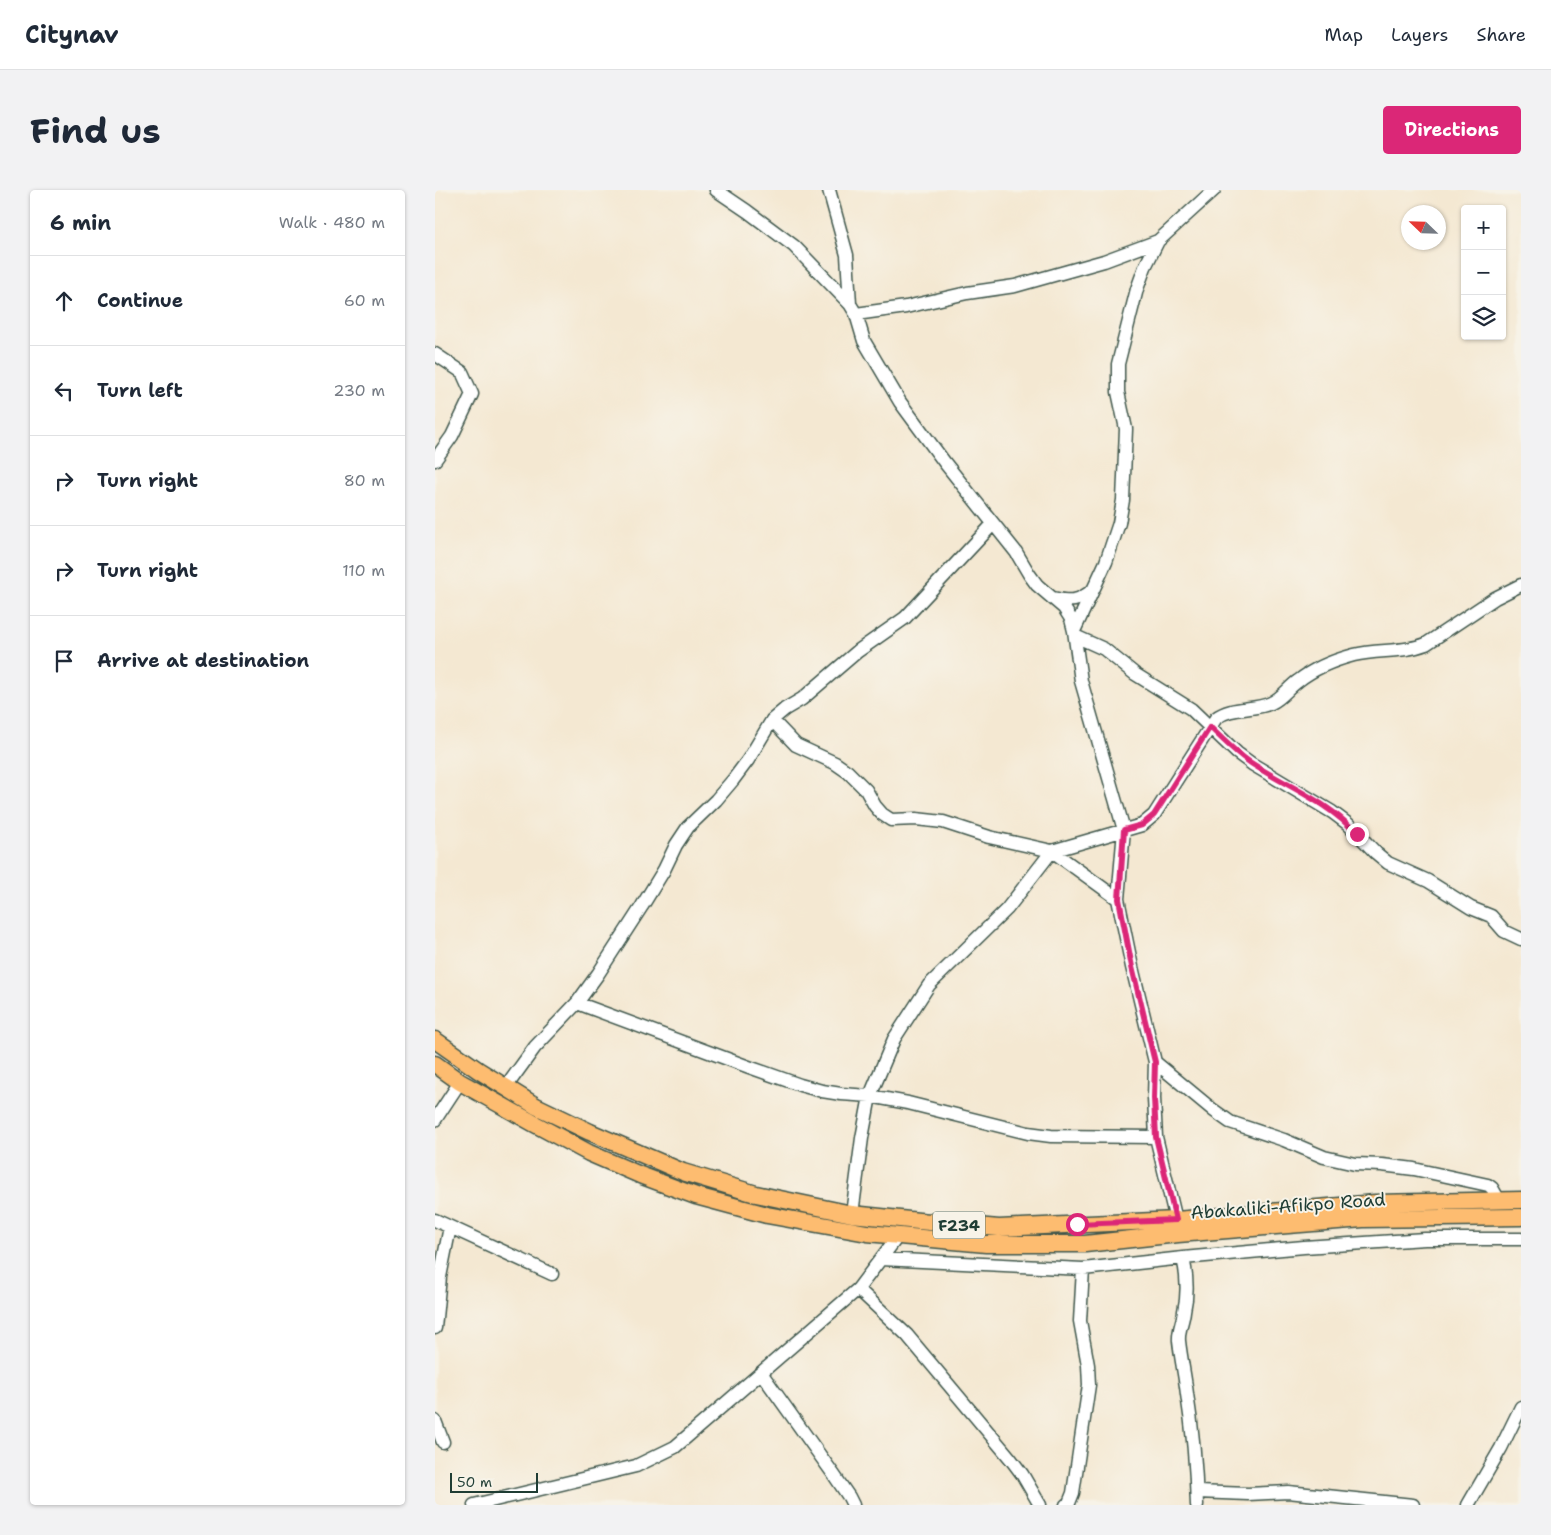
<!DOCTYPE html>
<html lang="en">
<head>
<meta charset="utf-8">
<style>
	body { margin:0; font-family:"Shantell Sans",sans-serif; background:#f2f2f3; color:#1f2937 }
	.controls { position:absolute; right:15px; top:15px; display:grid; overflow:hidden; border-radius:5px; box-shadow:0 1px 4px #0004 }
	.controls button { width:45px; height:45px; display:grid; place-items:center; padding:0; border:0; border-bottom:1px solid #e0e1e3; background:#fff; color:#1f2937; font:25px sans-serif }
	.compass { position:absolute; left:966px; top:15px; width:45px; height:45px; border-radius:50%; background:#fff; box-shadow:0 1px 4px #0004; rotate:293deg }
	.scale { position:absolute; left:15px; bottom:12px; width:88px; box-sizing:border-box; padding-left:5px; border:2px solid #1f3d34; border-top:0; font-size:14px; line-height:18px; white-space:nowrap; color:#1f3d34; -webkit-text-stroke:4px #f7f3e8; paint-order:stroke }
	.stop { position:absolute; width:15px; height:15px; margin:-11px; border:4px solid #db2777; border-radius:50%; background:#fff }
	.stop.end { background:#db2777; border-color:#fff; box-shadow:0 1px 5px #0008 }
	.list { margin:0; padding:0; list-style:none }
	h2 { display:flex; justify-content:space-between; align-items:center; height:65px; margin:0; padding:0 20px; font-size:21px }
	h2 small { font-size:16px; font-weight:400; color:#747a83 }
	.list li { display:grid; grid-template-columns:32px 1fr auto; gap:15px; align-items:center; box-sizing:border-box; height:90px; padding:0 20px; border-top:1px solid #e0e1e3 }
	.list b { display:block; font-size:19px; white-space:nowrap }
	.list em { font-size:16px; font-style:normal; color:#747a83 }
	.icon { flex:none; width:28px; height:28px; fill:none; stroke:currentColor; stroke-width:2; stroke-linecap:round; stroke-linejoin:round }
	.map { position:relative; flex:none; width:1086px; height:1315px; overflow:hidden; border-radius:5px }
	header { display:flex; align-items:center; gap:30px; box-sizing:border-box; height:70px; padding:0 25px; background:#fff; border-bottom:1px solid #e0e1e3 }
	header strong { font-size:24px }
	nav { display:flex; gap:28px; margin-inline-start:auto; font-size:18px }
	.intro { display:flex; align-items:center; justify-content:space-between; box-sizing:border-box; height:120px; padding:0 30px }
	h1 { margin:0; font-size:35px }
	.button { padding:12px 22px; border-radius:5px; background:#db2777; color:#fff; font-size:18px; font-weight:700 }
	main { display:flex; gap:30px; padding:0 30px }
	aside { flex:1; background:#fff; border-radius:5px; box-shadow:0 1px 4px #0004 }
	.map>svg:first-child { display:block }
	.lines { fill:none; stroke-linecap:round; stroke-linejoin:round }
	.minor-casing { stroke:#3f574c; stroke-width:15 }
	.major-casing { stroke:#3f574c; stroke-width:19 }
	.minor { stroke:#fff; stroke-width:12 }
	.major { stroke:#fdbc70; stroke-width:16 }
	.route { stroke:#db2777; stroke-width:6 }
	.labels { text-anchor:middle; stroke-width:4; stroke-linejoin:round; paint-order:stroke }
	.shield { fill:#f7f3e8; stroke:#60746a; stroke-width:1 }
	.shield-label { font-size:16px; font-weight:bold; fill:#1f3d34 }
	.street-label { font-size:18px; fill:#1f3d34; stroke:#f7f3e8 }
</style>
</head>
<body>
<header>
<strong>Citynav</strong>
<nav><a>Map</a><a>Layers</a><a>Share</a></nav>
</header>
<div class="intro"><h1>Find us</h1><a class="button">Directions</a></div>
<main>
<aside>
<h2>6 min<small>Walk · 480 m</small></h2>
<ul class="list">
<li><svg class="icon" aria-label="ahead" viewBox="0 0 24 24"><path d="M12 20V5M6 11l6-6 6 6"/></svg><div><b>Continue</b></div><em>60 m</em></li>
<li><svg class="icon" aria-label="left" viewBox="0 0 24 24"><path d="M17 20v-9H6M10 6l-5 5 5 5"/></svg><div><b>Turn left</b></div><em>230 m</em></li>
<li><svg class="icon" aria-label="right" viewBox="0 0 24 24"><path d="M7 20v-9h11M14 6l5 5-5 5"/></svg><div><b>Turn right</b></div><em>80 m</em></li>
<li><svg class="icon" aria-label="right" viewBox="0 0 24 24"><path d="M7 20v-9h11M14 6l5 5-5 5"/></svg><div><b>Turn right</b></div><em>110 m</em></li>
<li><svg class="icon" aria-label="arrive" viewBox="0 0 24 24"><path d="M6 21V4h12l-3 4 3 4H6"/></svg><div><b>Arrive at destination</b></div></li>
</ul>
</aside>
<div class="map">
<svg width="1086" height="1315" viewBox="0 0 1086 1315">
	<rect width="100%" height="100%" fill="#f7f3e8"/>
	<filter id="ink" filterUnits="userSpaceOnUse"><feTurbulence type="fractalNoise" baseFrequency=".02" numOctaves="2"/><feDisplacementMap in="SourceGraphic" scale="10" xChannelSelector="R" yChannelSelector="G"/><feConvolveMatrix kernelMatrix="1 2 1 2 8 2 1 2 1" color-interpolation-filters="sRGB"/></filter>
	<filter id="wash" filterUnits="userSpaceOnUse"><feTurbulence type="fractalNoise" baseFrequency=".0096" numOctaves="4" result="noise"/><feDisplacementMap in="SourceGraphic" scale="20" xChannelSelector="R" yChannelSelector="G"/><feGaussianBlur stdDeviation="1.12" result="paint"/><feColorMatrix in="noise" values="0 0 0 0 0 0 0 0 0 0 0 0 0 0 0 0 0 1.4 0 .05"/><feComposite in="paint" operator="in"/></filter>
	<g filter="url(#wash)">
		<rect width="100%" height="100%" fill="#f4e8d2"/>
	</g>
	<g filter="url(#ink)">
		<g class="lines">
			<defs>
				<path id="minor" d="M281 0 312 21 359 56 415 114 421 124 429 151 465 212 510 273 581 362 594 384 602 395 629 418 636 429 639 441 646 491 689 640 683 709 697 777 720 872 719 908 721 947 741 1030
					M394 0 412 65 415 114
					M421 124 471 117 532 103 580 96 669 71 723 51 779 0
					M0 164 27 182 37 204 17 246 0 270
					M618 408C637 412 642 412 658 400
					M639 441 671 372 684 333 688 310 691 239 683 202V174L702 99 710 77 723 51
					M640 446 669 459 700 484 756 519 802 563 817 574 897 622 913 634 941 663 953 673 993 691 1036 718 1056 726 1069 741 1086 749
					M337 530 361 555 400 573 413 582 431 600 440 616 447 624 456 630 481 629 508 632 554 647 617 661 683 709
					M142 813 314 877 365 895 387 901 406 904 435 906 473 913 593 943 616 946 721 947
					M720 872 778 920 795 932 849 950 889 967 920 974 947 975 979 979 1053 995 1057 998 1064 1010
					M71 897 100 857 142 813 163 784 207 716 229 680 241 655 253 637 281 610 298 590 313 570 337 530 350 519 367 509 423 461 470 428 558 334
					M0 930 25 892
					M417 1024 427 948 435 906 459 849 494 795 572 719 617 661 707 635 719 625 781 528C796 516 819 521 836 513 847 508 853 498 863 491 878 479 900 470 919 465 942 459 968 463 991 454L1060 408 1086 395
					M0 1030 117 1084
					M748 1068C752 1085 753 1104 749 1121 748 1132 743 1140 744 1151 746 1169 750 1187 752 1204 758 1241 761 1278 762 1315
					M446 1069 648 1079 748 1068 869 1057 990 1049H1086
					M423 1099 472 1145 575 1268 587 1284 605 1315
					M0 1138 5 1087 15 1037
					M327 1184 399 1285 414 1307 418 1315
					M0 1231 8 1252
					M762 1302 813 1304 853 1302 978 1315
					M39 1315 201 1276 240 1257 423 1099 463 1046
					M631 1315 634 1313 638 1303 654 1195 653 1175 645 1131 648 1079
					M1033 1315 1066 1258 1086 1217"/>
				<path id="major" d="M0 850 43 880 101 916 155 942 248 982 321 1004 417 1024 484 1031 564 1038 741 1030 940 1013 1086 1010
					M0 874 25 892 98 933 154 963 205 985 261 1006 332 1025 432 1043 551 1054H650L743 1044 928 1029 1086 1027"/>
			</defs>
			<use href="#minor" class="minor-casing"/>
			<use href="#major" class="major-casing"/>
			<use href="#minor" class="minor"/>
			<use href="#major" class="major"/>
		</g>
	</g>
	<g class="lines" filter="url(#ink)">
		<path class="route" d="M642 1034 741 1030 721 947 719 908 720 872 697 777 684 709 689 640 707 635 719 625 775 537C788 550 801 563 816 573 851 596 894 612 922 644"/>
	</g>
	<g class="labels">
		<rect class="shield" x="498" y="1021.5" width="52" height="27" rx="4"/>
		<g class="shield-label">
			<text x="524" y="1041">F234</text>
		</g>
		<g class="street-label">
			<text transform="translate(853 1016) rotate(-4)" y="6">Abakaliki-Afikpo Road</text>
		</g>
	</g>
</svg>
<div class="controls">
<button>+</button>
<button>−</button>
<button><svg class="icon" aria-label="layers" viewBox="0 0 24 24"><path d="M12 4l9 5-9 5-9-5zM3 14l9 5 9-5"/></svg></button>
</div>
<svg class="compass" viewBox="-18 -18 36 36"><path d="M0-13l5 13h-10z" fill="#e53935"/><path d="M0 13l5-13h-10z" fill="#747a83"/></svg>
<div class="scale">50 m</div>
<div class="stop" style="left:642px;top:1034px"></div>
<div class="stop end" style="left:922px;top:644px"></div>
</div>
</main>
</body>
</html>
